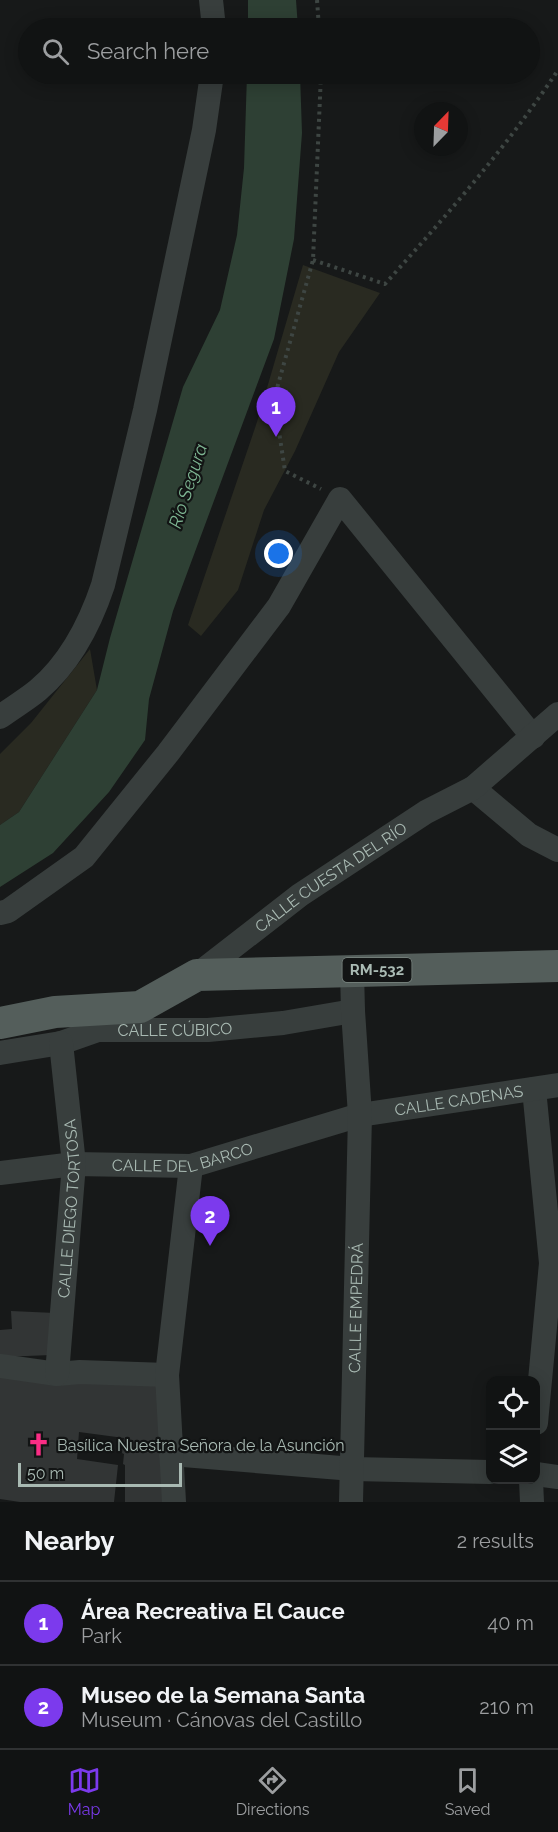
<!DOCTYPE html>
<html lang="en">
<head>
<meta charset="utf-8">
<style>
	body { margin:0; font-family:Raleway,sans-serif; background:#1a1c1c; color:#f1f3f6 }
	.controls { position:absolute; right:18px; bottom:18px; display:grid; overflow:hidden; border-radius:12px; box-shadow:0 3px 15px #0003 }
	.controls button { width:54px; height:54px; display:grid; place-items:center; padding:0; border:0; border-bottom:2px solid #303233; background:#111313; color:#f1f3f6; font:30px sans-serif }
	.compass { position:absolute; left:414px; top:102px; width:54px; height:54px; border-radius:50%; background:#111313; box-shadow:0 3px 15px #0003; rotate:23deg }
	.scale { position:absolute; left:18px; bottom:15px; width:164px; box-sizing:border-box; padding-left:6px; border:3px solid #a9bab3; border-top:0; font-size:16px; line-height:21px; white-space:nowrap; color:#a9bab3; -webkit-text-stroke:4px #121414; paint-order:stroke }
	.you { position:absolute; left:279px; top:554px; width:21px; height:21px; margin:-15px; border:4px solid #fff; border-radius:50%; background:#1a73e8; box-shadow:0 0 0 9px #1a73e833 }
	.badge { display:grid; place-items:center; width:39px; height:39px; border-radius:50%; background:#7c3aed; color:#fff; font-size:20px; font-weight:700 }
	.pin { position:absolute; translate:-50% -50px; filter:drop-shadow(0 2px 3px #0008) }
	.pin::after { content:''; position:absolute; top:32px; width:21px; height:18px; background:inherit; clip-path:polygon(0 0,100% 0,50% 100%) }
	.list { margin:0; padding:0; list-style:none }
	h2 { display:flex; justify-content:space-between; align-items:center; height:78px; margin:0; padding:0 24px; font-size:26px }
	h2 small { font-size:20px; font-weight:400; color:#9c9ea0 }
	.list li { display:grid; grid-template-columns:39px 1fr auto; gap:18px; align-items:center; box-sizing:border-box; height:84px; padding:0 24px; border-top:2px solid #303233 }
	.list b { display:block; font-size:22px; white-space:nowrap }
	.list p { margin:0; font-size:20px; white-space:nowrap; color:#9c9ea0 }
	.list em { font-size:20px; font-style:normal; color:#9c9ea0 }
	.icon { flex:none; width:33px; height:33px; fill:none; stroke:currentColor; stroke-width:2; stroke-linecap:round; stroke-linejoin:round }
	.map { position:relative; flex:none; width:558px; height:1502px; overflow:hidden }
	.search { position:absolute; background:#111313; box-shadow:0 3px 15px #0003; left:18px; right:18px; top:18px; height:66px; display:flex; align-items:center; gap:15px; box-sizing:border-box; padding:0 21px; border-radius:33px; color:#9c9ea0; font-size:22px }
	.sheet { height:246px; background:#111313 }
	nav { display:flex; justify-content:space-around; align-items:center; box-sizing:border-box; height:84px; border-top:2px solid #303233; background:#111313; font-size:16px; color:#9c9ea0 }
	nav a { display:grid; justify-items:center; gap:3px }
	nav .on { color:#7c3aed }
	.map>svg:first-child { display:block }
	.green { fill:#292a21 }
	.water { fill:#2e4034 }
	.building { fill:#323535 }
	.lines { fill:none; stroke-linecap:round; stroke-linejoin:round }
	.path { stroke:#3e4643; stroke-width:4; stroke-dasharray:3 4.5; stroke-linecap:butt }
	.minor { stroke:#383e3d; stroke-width:24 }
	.major { stroke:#545e5b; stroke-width:32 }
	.labels { text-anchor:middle; stroke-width:4.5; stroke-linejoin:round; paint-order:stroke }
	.shield { fill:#121414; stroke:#7c8883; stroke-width:1.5 }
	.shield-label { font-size:15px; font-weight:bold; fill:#a9bab3 }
	.street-label { font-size:16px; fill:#a9bab3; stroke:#121414 }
	.poi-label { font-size:16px; fill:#a9bab3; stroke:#121414; text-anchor:start }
	.water-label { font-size:18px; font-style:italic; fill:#7eb693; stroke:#121414 }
</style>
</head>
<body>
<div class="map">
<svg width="558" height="1502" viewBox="0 0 558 1502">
	<rect width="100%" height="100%" fill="#171919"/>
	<path class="green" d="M303 265 380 293 339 352 295 451 264 510 238 590 201 636 188 625 257 422Z
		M90 649 97 690 19 812 0 825V754L31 723Z"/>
	<path class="water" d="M248 0H296L298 28H248Z
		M247 74H300L302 133 294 239 274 339 173 611 149 699 145 740 109 792 53 853 0 887V825L19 812 97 690 110 638 183 387 220 310 237 235 244 168Z"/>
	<path class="building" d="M11 1311 55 1313 52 1355 0 1357V1330L12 1329Z
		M0 1375 156 1382 165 1502H125V1465L123 1464 124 1454 122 1453 124 1438 79 1432 77 1459 118 1465 114 1502H20L0 1499Z"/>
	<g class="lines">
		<path class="path" d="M317 0 319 28
			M321 74 313 260 274 399 285 471 321 489
			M313 260 385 284C446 216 507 147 558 70"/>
		<g class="minor">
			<path d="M211 0 214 28"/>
			<path d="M0 717C12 708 26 700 38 690 70 663 90 624 103 585L145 410 204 130 212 74"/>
			<path d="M473 788 529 835 558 850"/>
			<path d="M0 913 8 911 84 857 168 753 279 606 340 499 533 737"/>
			<path id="s1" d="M197 975 300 895 426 812 473 788 558 714"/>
			<path id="s2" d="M0 1053 61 1043 98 1030H208L283 1023 353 1011"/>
			<path d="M534 1089 551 1263 536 1423"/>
			<path id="s3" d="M0 1173 74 1164 191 1166 360 1115 558 1085"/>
			<path d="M0 1366 57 1374 80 1372 167 1375"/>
			<path id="s4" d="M57 1374 74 1164 61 1043"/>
			<path d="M171 1454 353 1469 490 1472"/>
			<path d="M536 1474 558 1477"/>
			<path d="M531 1480 532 1502"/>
			<path d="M174 1502 167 1375 191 1166"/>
			<path id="s5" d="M351 1502 360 1115 353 1011 352 971"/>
		</g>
		<path class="major" d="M0 1023 55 1012 140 1007 197 975 558 966"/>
	</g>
	<defs>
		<symbol id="church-bare" viewBox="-9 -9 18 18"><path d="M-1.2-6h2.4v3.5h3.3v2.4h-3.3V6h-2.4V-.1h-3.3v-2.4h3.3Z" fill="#fb2d85" stroke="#121414" stroke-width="2.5" paint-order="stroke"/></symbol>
	</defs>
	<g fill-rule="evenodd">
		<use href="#church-bare" x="22" y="1428" width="33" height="33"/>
	</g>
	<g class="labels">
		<rect class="shield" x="342.5" y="958" width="69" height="24" rx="4.5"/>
		<g class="shield-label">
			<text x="377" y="975">RM-532</text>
		</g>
		<g class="street-label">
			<text dy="6" stroke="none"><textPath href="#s1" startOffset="166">CALLE CUESTA DEL RÍO</textPath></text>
			<text dy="6" stroke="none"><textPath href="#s2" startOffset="178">CALLE CÚBICO</textPath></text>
			<text dy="6" stroke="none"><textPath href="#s3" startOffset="468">CALLE CADENAS</textPath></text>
			<text dy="6" stroke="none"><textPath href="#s3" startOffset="184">CALLE DEL BARCO</textPath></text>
			<text dy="6" stroke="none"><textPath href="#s4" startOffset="166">CALLE DIEGO TORTOSA</textPath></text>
			<text dy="6" stroke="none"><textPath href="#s5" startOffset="194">CALLE EMPEDRÁ</textPath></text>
		</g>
		<g class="poi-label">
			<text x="57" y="1451">Basílica Nuestra Señora de la Asunción</text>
		</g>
		<g class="water-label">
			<text transform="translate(188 486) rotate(-72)" y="6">Río Segura</text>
		</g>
	</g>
</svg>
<div class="controls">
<button><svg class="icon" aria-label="locate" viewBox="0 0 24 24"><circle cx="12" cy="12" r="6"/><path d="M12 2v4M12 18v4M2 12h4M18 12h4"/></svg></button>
<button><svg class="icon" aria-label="layers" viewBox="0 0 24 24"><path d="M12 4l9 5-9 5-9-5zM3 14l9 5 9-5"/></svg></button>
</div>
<svg class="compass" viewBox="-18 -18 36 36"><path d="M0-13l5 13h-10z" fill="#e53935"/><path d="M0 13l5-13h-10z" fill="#9c9ea0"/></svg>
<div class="scale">50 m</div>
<div class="you"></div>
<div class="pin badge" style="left:276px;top:437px">1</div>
<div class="pin badge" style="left:210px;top:1246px">2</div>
<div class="search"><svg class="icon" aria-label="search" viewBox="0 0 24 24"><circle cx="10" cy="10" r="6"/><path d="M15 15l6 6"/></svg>Search here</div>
</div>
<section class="sheet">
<h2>Nearby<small>2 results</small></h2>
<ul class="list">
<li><span class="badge">1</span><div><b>Área Recreativa El Cauce</b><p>Park</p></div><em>40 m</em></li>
<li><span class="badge">2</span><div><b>Museo de la Semana Santa</b><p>Museum · Cánovas del Castillo</p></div><em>210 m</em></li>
</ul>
</section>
<nav>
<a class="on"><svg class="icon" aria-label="map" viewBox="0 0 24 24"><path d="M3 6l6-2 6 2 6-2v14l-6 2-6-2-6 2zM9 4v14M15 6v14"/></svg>Map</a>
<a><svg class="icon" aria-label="directions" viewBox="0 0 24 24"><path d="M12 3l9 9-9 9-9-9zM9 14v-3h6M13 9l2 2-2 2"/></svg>Directions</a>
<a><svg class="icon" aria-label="saved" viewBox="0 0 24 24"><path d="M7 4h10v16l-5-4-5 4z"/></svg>Saved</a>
</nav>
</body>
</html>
